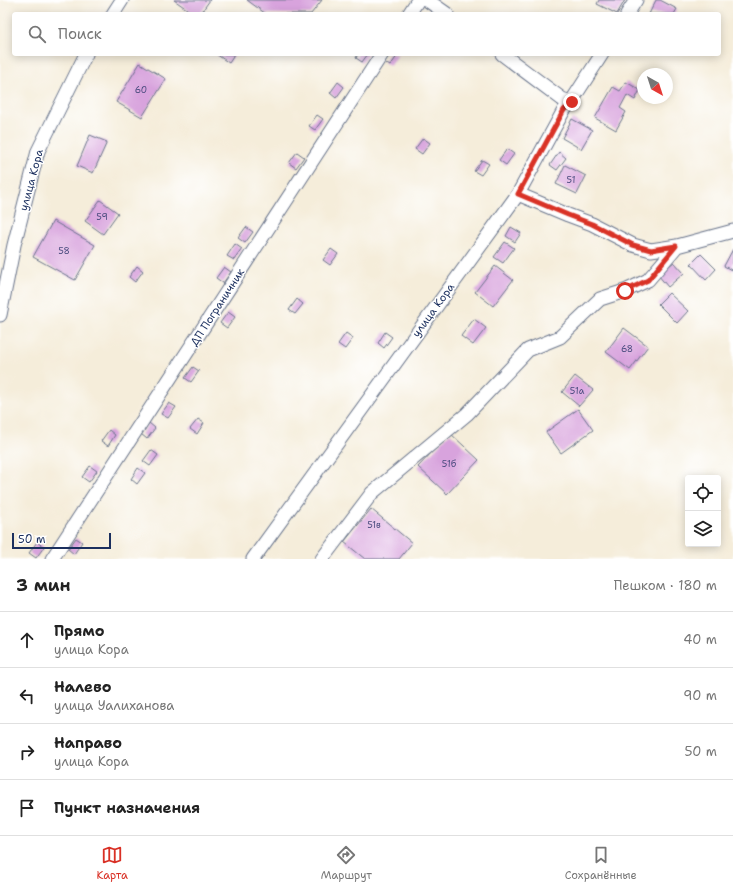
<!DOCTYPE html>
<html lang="ru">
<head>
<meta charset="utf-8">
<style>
	body { margin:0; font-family:"Shantell Sans",sans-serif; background:#f6f6f6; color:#222 }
	.controls { position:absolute; right:12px; bottom:12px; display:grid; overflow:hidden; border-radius:4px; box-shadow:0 2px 10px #0003 }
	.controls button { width:36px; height:36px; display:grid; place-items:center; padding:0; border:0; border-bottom:1px solid #e0e0e0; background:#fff; color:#222; font:20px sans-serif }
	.compass { position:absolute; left:637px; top:68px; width:36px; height:36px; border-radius:50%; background:#fff; box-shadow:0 2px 10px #0003; rotate:141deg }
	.scale { position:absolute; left:12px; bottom:10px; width:99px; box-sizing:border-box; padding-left:4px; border:2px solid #1b2f5e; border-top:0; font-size:11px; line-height:14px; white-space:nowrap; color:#1b2f5e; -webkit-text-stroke:3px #fff; paint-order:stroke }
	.stop { position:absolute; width:12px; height:12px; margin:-9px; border:3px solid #d93025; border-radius:50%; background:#fff }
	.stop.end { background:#d93025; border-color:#fff; box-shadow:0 1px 4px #0008 }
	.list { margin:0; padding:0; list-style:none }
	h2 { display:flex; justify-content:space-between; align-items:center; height:52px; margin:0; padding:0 16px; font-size:17px }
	h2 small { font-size:13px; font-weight:400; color:#767676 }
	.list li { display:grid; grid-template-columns:26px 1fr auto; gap:12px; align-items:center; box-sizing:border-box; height:56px; padding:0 16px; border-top:1px solid #e0e0e0 }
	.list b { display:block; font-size:15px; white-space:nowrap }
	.list p { margin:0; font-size:13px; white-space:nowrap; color:#767676 }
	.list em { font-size:13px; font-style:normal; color:#767676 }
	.icon { flex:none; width:22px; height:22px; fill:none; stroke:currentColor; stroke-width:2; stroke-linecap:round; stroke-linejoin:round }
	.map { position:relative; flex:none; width:733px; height:559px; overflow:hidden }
	.search { position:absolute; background:#fff; box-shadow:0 2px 10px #0003; left:12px; right:12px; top:12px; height:44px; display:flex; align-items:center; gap:10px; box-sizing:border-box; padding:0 14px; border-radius:4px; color:#767676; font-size:15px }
	.sheet { height:276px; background:#fff }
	nav { display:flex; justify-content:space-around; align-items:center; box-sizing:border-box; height:56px; border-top:1px solid #e0e0e0; background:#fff; font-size:11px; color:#767676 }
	nav a { display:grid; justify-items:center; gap:2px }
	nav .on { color:#d93025 }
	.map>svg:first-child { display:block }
	.building { fill:#d8a3dd }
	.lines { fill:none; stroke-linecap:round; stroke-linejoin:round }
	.minor-casing { stroke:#677289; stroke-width:15 }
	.minor { stroke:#fff; stroke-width:13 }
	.route { stroke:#d93025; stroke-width:5 }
	.labels { text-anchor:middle; stroke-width:3; stroke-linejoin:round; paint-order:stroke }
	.number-label { font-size:9px; fill:#4a4c7e }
	.street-label { font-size:11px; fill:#1b2f5e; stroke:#fff }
</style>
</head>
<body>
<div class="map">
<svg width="733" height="559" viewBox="0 0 733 559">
	<rect width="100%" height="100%" fill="#fff"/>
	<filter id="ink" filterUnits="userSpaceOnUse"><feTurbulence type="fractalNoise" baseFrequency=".025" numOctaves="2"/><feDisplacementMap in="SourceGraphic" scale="8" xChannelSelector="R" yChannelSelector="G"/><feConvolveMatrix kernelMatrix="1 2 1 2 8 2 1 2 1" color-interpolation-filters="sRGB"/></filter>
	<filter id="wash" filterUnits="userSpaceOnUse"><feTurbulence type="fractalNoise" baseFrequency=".012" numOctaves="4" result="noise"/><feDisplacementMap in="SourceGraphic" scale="16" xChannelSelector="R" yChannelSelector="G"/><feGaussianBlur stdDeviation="0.9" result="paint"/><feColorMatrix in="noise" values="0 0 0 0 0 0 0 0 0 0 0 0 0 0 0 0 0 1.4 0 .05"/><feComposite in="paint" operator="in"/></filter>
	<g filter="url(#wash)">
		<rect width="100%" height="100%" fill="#f5edda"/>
		<g id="blocks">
			<path class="building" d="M174 0H210L200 14H194Z
				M247 0H322L311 14H266Z
				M599 0H625L617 14 597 4Z
				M656 0H660L677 9 674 14H649Z
				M216 54H235L229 63Z
				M358 54H368L362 62 356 58Z
				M389 54H396L398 55 390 66 384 62Z
				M140 63 166 79 142 117 116 102Z
				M338 82 344 87 336 98 330 93Z
				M626 82 640 90 635 100 627 95 620 108 626 112 616 130 595 118 613 87 620 91Z
				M317 115 323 119 315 130 309 126Z
				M572 119 592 130 581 149 562 138Z
				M90 135 107 142 93 173 77 166Z
				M423 138 430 143 422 154 415 149Z
				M507 149 514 154 506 165 499 160Z
				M297 152 304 157 296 168 289 163Z
				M559 152 566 158 557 170 550 165Z
				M482 160 489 164 481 175 474 171Z
				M565 165 586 176 577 194 556 184Z
				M100 200 118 213 103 234 85 221Z
				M53 221 95 245 75 280 33 257Z
				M246 227 253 232 245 243 238 238Z
				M511 227 521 233 515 242 506 236Z
				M505 242 514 248 503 263 494 257Z
				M235 244 242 249 234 260 227 256Z
				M331 249 338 254 330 265 323 260Z
				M733 249V271L724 266Z
				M701 254 716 269 706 280 691 264Z
				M674 262 684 273 668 287 658 275Z
				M137 266 143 271 135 282 129 277Z
				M495 266 513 280 493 306 475 292Z
				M224 267 231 272 223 283 216 278Z
				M669 293 688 311 677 323 658 304Z
				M297 299 303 304 295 314 289 310Z
				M228 312 235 317 227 328 220 323Z
				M474 319 486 328 473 345 461 336Z
				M624 328 648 346 630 370 606 352Z
				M385 332 392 337 384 348 378 343Z
				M346 333 353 338 345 349 338 344Z
				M193 367 199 371 191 382 185 378Z
				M575 376 593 390 579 406 562 392Z
				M169 403 176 407 168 418 161 414Z
				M578 409 593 430 561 453 546 432Z
				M198 419 204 423 197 434 190 429Z
				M149 423 155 428 147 439 141 434Z
				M109 430 115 435 108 446 101 441Z
				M450 433 479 460 447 494 418 467Z
				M151 450 158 455 150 466 143 461Z
				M90 466 97 471 89 482 82 477Z
				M138 468 145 473 137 484 131 479Z
				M371 509 412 543 399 559H365L344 542Z
				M76 538 82 542 74 554 68 549Z
				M37 542 44 547 36 558 29 553Z"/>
		</g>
	</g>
	<g filter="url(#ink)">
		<use href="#blocks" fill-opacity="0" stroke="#677289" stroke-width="1"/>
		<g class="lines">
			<defs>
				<path id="minor" d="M427 0 447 14
					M113 14 122 0
					M409 14 418 0
					M627 14 636 0
					M502 54 562 99 571 102
					M518 194 568 215 592 224 633 245 651 250 677 246 733 231
					M0 315 14 245 38 151 86 54
					M52 559 382 54
					M253 559 518 194 564 110 571 102 602 54
					M322 559 372 493 467 414 528 350 560 337 600 299 625 291 648 280 677 246"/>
			</defs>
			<use href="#minor" class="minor-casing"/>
			<use href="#minor" class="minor"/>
		</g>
	</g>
	<g class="lines" filter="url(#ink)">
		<path class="route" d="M572 102 564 110 518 194 568 215 592 224 633 245 651 250 676 246 648 280 625 291"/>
	</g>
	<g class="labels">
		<g class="number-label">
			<text x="141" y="93">60</text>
			<text x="571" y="183">51</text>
			<text x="102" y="220">59</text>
			<text x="64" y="254">58</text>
			<text x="627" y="352">68</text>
			<text x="577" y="394">51а</text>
			<text x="449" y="467">51б</text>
			<text x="374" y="528">51в</text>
		</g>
		<g class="street-label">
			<text transform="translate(31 180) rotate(-75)" y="4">улица Кора</text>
			<text transform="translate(217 307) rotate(-57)" y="4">ДП Пограничник</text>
			<text transform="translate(433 310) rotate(-54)" y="4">улица Кора</text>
		</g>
	</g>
</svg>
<div class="controls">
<button><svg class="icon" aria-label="locate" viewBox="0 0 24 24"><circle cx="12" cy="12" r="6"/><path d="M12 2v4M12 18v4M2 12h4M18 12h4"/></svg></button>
<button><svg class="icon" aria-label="layers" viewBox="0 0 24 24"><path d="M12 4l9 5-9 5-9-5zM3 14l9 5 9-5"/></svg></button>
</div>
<svg class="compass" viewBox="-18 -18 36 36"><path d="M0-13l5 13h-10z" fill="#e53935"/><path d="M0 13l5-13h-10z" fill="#767676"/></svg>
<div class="scale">50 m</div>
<div class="stop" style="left:625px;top:291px"></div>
<div class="stop end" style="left:572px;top:102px"></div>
<div class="search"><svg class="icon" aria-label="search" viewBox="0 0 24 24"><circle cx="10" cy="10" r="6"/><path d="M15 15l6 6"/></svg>Поиск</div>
</div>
<section class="sheet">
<h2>3 мин<small>Пешком · 180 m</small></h2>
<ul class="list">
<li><svg class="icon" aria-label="ahead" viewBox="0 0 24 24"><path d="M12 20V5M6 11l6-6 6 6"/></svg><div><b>Прямо</b><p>улица Кора</p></div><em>40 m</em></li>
<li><svg class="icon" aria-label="left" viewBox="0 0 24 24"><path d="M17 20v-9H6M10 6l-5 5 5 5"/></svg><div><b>Налево</b><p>улица Уалиханова</p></div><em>90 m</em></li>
<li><svg class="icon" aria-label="right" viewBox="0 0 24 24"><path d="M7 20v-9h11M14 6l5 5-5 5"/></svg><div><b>Направо</b><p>улица Кора</p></div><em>50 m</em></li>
<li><svg class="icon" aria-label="arrive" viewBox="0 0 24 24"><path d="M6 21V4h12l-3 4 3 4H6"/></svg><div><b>Пункт назначения</b></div></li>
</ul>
</section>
<nav>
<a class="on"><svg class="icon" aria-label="map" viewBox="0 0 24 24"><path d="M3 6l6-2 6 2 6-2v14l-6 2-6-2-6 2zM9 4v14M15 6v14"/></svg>Карта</a>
<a><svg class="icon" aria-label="directions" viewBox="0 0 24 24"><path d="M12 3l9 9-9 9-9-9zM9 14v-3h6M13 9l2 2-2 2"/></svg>Маршрут</a>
<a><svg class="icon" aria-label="saved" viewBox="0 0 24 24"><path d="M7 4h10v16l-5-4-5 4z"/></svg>Сохранённые</a>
</nav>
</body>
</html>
